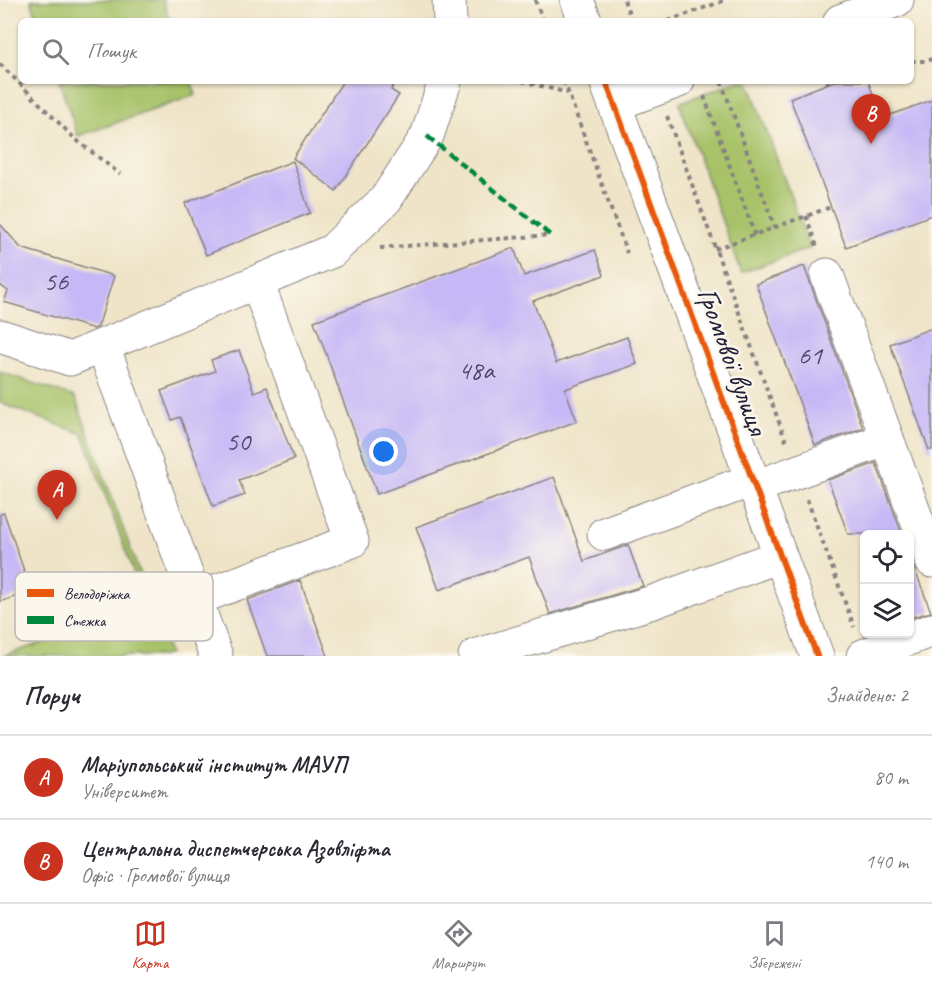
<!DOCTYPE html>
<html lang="uk">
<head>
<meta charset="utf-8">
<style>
	body { margin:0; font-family:Caveat,sans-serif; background:#f7f7f7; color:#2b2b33 }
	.controls { position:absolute; right:18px; bottom:18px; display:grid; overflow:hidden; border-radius:9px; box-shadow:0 2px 4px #0004 }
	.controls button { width:54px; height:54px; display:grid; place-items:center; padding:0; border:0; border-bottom:2px solid #e1e1e2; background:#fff; color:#2b2b33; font:30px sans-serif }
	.you { position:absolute; left:384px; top:452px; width:21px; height:21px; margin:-15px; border:4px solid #fff; border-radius:50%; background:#1a73e8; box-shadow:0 0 0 9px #1a73e833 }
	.badge { display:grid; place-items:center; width:39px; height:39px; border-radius:50%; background:#c8321e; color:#fff; font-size:20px; font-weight:700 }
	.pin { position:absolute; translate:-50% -50px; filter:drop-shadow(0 2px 3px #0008) }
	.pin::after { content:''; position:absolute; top:32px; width:21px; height:18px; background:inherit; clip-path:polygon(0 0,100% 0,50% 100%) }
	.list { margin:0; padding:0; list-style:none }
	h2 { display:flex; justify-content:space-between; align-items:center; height:78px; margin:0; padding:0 24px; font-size:26px }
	h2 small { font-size:20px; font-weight:400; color:#7c7c81 }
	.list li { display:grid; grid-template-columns:39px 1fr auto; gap:18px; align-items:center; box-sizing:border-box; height:84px; padding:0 24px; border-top:2px solid #e1e1e2 }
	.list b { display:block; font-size:22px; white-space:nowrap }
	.list p { margin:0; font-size:20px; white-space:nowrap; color:#7c7c81 }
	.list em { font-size:20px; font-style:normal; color:#7c7c81 }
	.icon { flex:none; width:33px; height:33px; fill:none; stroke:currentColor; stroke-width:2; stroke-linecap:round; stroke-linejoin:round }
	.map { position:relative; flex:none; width:932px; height:656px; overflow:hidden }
	.search { position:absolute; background:#fff; box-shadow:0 2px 4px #0004; left:18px; right:18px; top:18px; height:66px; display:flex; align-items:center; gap:15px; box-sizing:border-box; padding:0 21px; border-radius:9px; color:#7c7c81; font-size:22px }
	.sheet { height:246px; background:#fff }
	nav { display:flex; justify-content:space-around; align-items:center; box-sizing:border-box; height:84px; border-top:2px solid #e1e1e2; background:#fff; font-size:16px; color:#7c7c81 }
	nav a { display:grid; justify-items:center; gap:3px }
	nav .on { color:#c8321e }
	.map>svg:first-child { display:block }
	.green { fill:#a7c269; stroke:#647252; stroke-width:1.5 }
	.building { fill:#c6b7f6 }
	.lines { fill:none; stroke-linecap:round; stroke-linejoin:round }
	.minor-casing { stroke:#888381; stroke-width:35 }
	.path { stroke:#888381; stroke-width:4; stroke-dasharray:4.5 4.5; stroke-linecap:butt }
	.minor { stroke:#fff; stroke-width:33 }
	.quiet { stroke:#00873e; stroke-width:4.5; stroke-dasharray:9 4.5; stroke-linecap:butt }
	.cycleway-casing { stroke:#fbf7ec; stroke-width:10 }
	.cycleway { stroke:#e8590c; stroke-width:6 }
	.labels { text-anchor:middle; stroke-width:5; stroke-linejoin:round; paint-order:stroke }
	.number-label { font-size:27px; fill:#4b476a }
	.street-label { font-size:30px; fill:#22223b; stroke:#fbf7ec }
	.key { fill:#fbf7ec; stroke:#bab7b7; stroke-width:1.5 }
	.key-label { font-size:16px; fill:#22223b }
</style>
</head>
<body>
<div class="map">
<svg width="932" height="656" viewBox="0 0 932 656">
	<rect width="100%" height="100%" fill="#fbf7ec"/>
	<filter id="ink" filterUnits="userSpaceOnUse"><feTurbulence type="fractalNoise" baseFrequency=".0167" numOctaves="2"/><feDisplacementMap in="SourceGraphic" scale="12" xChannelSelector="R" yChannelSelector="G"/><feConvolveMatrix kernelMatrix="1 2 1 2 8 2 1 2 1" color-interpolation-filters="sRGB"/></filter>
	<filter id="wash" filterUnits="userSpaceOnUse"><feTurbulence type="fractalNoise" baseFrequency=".008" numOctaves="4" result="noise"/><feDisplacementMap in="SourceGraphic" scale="24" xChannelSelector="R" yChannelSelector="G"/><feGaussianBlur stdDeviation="1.35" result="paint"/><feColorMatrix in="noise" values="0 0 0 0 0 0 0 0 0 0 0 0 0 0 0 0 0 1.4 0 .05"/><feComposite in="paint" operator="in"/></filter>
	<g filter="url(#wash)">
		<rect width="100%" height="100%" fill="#efe4c7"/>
		<path class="green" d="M31 0H163L170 21H38Z
			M59 81H191L196 95 78 136Z
			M739 81H748L810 248 741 273 679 103Z
			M0 372 75 397 169 654 163 656H3L146 607 83 434 0 403Z"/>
		<g id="blocks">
			<path class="building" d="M343 81H395L391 90 399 95 336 191 293 158Z
				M834 81H868L882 118 932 100V215L846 247 790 98Z
				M293 161 310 213 206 255 185 203Z
				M0 224 21 248 114 276 98 327 94 329 4 302 8 291 0 285Z
				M514 248 524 276 595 250 604 275 533 301 556 363 627 337 637 364 565 389 577 421 377 494 314 321Z
				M804 266 863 428 815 445 756 284Z
				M932 328V450H929L890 344Z
				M239 350 254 392 267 387 294 459 239 480 245 495 213 506 180 417 172 420 161 391 215 371 211 360Z
				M876 463 902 534H848L828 480Z
				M554 477 584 561 628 545 643 586 550 614 529 557 439 590 416 527Z
				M4 513 31 591 0 602V514Z
				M909 562H912L931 612 909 618Z
				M300 580 328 656H267L247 600Z"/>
		</g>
	</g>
	<g filter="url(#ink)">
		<use href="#blocks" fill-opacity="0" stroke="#888381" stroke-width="1.5"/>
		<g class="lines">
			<defs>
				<path id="minor" d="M449 0 450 21
					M577 0 585 21
					M840 21 897 0
					M606 81 817 656
					M615 104 678 81
					M827 275 932 561
					M0 336 70 359 332 251 386 199 427 136 445 81
					M103 346 216 656
					M755 487 887 439
					M604 534 752 480
					M195 599 352 541 257 282
					M475 656 653 602 780 556
					M863 656 932 630"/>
			</defs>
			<use href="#minor" class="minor-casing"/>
			<path class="path" d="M535 0 543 21
				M624 0 632 21
				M668 21 726 0
				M911 61H926L932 59
				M0 64 75 139 120 174
				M522 81 568 93
				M564 81 627 253
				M721 81 775 228
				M827 81 828 83
				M704 96 755 235
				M667 116 787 444
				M806 216 817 247
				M380 248 550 235
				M715 249 831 207
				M807 499 854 627"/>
			<use href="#minor" class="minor"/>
			<path class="quiet" d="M427 136 550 235"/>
			<defs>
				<path id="cycleway" d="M606 81 817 656"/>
			</defs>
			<use href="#cycleway" class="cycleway-casing"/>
			<use href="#cycleway" class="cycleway"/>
		</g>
	</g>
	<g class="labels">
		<g class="number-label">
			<text x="56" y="290">56</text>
			<text x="810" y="364">61</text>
			<text x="476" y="379">48а</text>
			<text x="238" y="450">50</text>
		</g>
		<g class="street-label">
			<text transform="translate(733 361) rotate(70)" y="10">Громової вулиця</text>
		</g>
	</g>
	<rect x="15" y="572" width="198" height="69" rx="9" class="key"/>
	<rect x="27" y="589" width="27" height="8" fill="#e8590c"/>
	<rect x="27" y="616" width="27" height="8" fill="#00873e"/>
	<g class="key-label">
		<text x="64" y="599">Велодоріжка</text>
		<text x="64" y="626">Стежка</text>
	</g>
</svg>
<div class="controls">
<button><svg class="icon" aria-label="locate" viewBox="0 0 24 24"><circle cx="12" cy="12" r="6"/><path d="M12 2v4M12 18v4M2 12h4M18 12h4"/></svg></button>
<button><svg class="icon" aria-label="layers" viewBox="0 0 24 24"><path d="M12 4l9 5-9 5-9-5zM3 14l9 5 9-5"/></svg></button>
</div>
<div class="you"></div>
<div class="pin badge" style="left:57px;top:520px">A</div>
<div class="pin badge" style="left:871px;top:144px">B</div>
<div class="search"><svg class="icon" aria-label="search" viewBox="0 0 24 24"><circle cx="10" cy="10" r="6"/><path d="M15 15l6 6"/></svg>Пошук</div>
</div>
<section class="sheet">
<h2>Поруч<small>Знайдено: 2</small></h2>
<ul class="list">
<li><span class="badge">A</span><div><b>Маріупольський інститут МАУП</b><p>Університет</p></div><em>80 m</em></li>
<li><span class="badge">B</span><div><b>Центральна диспетчерська Азовліфта</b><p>Офіс · Громової вулиця</p></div><em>140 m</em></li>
</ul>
</section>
<nav>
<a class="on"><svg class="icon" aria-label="map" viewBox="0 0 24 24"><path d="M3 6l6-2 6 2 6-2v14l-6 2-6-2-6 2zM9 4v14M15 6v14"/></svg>Карта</a>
<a><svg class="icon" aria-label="directions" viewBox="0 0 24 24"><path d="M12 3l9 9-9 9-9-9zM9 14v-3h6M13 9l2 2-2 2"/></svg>Маршрут</a>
<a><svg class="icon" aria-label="saved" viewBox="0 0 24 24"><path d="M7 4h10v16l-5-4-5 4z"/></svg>Збережені</a>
</nav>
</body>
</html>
